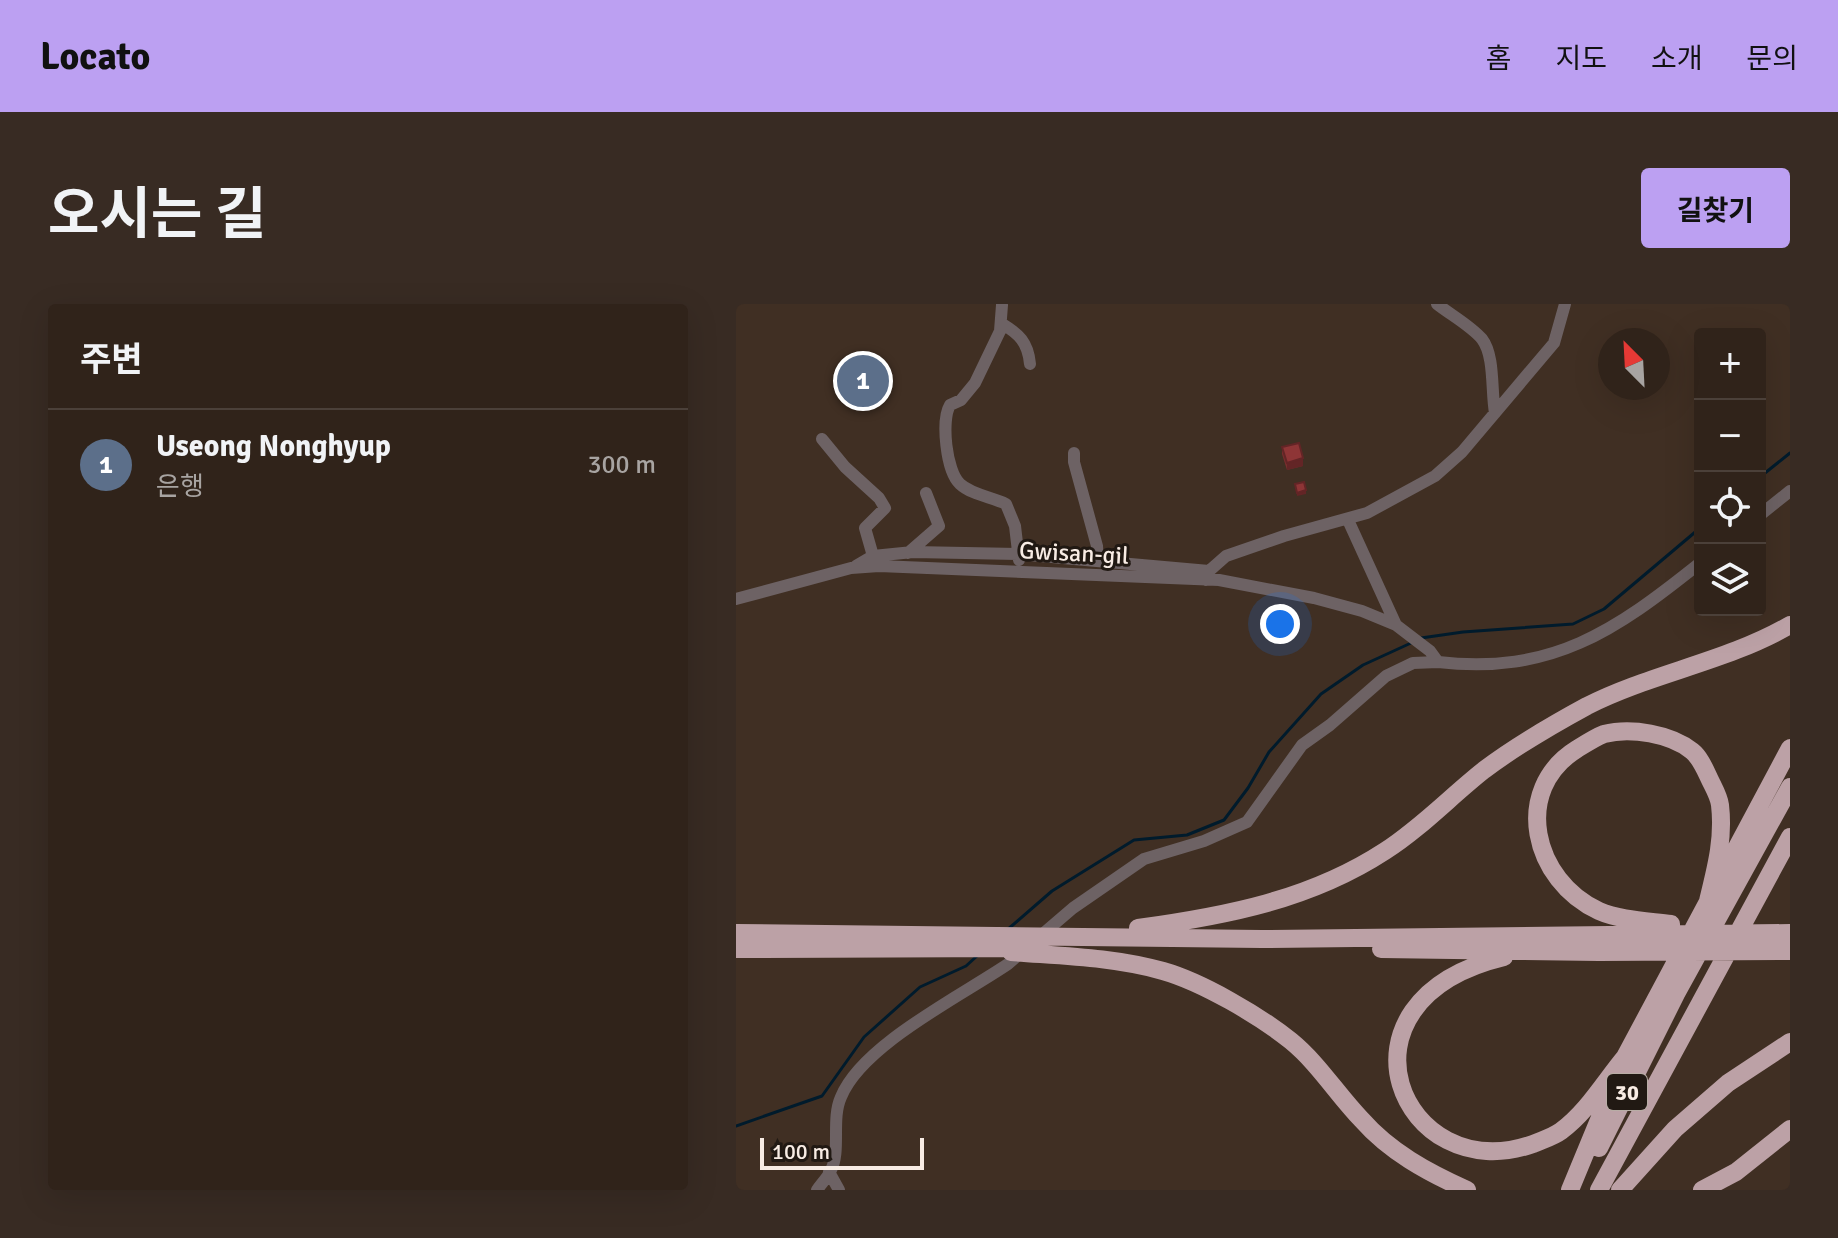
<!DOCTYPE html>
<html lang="ko">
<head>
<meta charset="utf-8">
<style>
	body { margin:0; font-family:Signika,"Noto Sans KR",sans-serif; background:#382b23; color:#f1f3f6 }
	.controls { position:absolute; right:24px; top:24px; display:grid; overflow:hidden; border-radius:8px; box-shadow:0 8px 32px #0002 }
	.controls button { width:72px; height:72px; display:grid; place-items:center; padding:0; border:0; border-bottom:2px solid #4b4039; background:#30231a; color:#f1f3f6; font:40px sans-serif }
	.compass { position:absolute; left:862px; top:24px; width:72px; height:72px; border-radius:50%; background:#30231a; box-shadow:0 8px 32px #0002; rotate:336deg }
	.scale { position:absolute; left:24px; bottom:20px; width:164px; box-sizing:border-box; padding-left:8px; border:4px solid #f8ece4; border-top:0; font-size:22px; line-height:28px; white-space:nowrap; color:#f8ece4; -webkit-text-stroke:6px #211913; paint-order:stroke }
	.you { position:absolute; left:544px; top:320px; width:28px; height:28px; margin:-20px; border:6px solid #fff; border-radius:50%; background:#1a73e8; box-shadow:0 0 0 12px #1a73e833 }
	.badge { display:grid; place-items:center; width:52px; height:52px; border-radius:50%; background:#bca0f2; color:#fff; font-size:26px; font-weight:700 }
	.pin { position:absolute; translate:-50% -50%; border:4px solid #fff; box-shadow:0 2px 8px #0006 }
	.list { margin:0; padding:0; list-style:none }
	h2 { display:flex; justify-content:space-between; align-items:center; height:104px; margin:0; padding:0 32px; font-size:34px }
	h2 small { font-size:26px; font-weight:400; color:#a8a4a2 }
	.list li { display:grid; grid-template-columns:52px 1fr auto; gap:24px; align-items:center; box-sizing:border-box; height:112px; padding:0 32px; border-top:2px solid #4b4039 }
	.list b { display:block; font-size:30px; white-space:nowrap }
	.list p { margin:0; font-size:26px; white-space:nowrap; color:#a8a4a2 }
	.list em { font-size:26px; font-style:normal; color:#a8a4a2 }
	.icon { flex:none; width:44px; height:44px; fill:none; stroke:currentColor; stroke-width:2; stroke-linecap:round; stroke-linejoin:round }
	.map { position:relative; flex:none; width:1054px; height:886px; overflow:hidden; border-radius:8px }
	header { display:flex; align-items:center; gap:48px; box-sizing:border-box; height:112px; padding:0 40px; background:#bca0f2; color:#111 }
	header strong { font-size:38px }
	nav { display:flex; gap:44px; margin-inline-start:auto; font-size:28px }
	.intro { display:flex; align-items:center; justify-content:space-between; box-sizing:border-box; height:192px; padding:0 48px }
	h1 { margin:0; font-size:56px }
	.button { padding:20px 36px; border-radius:8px; background:#bca0f2; color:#111; font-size:28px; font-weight:700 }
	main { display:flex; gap:48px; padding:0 48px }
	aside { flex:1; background:#30231a; border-radius:8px; box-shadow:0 8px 32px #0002 }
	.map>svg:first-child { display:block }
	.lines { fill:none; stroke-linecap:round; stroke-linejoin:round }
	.stream { stroke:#001b2c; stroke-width:3 }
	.minor { stroke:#6d6264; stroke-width:12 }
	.highway { stroke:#bca1a6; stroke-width:18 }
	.wall { fill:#7a2e2e }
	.shaded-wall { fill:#632526 }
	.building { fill:#8e3536; stroke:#632526; stroke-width:2 }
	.labels { text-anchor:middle; stroke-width:6; stroke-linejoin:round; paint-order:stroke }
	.shield { fill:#211913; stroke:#b8ada5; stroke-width:2 }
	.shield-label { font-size:22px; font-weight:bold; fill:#f8ece4 }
	.street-label { font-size:24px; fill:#f8ece4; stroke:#211913 }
</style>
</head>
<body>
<header>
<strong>Locato</strong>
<nav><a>홈</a><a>지도</a><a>소개</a><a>문의</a></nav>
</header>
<div class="intro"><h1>오시는 길</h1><a class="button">길찾기</a></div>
<main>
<aside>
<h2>주변<small></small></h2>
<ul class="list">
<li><span class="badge" style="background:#5c6f8a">1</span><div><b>Useong Nonghyup</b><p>은행</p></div><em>300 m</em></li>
</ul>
</aside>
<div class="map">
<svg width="1054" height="886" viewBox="0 0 1054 886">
	<rect width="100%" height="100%" fill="#402f23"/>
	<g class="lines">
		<path class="stream" d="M1024 173 1054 149
			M685 334 727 328 837 320 868 305 964 224
			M271 626 316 587 398 536 451 531 488 516 512 484 533 448 585 390 627 361 675 339
			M0 822 86 792 128 733 184 683 230 662 241 652"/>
		<path class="minor" d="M701 0C715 11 735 22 746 35 759 52 755 87 759 109
			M266 1 264 27 239 79 225 96 214 101C205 116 210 167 224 180 236 191 256 193 270 200L279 222 283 256
			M265 19C283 30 292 38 294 60
			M86 135 109 163 143 194 149 204 129 224 137 252
			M338 149V158L361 242 362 257
			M1024 211 1054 187
			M612 216 660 321
			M172 249 203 222 190 189
			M120 262 137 252 177 248 282 250 473 267
			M470 276 473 267 490 252 548 232 631 209 699 172 726 148 818 39 829 0
			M0 295 115 264 143 262 483 276 578 294 626 307 660 321 694 347 702 358C816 371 879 327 964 259
			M302 634 337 604 408 555 468 537 511 518 566 441 594 421 650 372 677 359 702 358
			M93 868 103 886
			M81 886C85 880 92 873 95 866 105 847 95 815 105 793 126 741 225 692 272 660L288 646"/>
		<path class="highway" d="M935 620C912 617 883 616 863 607 797 577 775 486 841 445 849 440 860 433 868 430 895 423 935 430 956 447 965 454 970 468 975 478 979 486 983 493 984 501 988 535 980 564 972 597
			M402 624C489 612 574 596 649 547 685 524 715 492 748 466 780 442 816 421 851 402 916 369 990 358 1054 321
			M0 629 526 635 1054 629
			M0 645 287 644
			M645 645 863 648 1054 647
			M275 648C325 652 378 653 427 667 466 678 524 712 555 737 582 759 601 790 625 815 654 848 691 868 731 886
			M768 653C585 697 666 886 797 840 806 836 817 833 825 827 851 808 869 777 889 753
			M863 844 940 690 1054 483
			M834 886 889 753 1054 444
			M863 886 1054 533
			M884 886 939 825 992 779 1054 738
			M966 886 1000 868 1054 825"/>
	</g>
	<path class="wall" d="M546 143 567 162 551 166 546 150Z"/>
	<path class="shaded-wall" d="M567 154V162L551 166V159Z
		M570 186V190L561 192V189Z"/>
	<path class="building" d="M563 139 567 154 551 159 546 143Z
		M568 178 570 186 561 189 559 180Z"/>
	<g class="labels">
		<rect class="shield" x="871" y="770" width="40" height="36" rx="6"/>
		<g class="shield-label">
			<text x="891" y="796">30</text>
		</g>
		<g class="street-label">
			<text transform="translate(338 249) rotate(3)" y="8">Gwisan-gil</text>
		</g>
	</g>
</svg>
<div class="controls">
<button>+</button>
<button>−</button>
<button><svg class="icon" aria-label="locate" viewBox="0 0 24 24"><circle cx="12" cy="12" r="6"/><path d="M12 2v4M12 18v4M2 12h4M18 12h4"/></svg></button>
<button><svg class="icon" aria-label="layers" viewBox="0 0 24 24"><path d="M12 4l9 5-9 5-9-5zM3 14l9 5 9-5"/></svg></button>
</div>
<svg class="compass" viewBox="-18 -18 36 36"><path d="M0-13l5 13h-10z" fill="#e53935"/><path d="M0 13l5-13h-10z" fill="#a8a4a2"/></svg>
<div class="scale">100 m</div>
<div class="you"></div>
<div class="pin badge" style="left:127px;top:77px;background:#5c6f8a">1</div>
</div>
</main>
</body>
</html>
